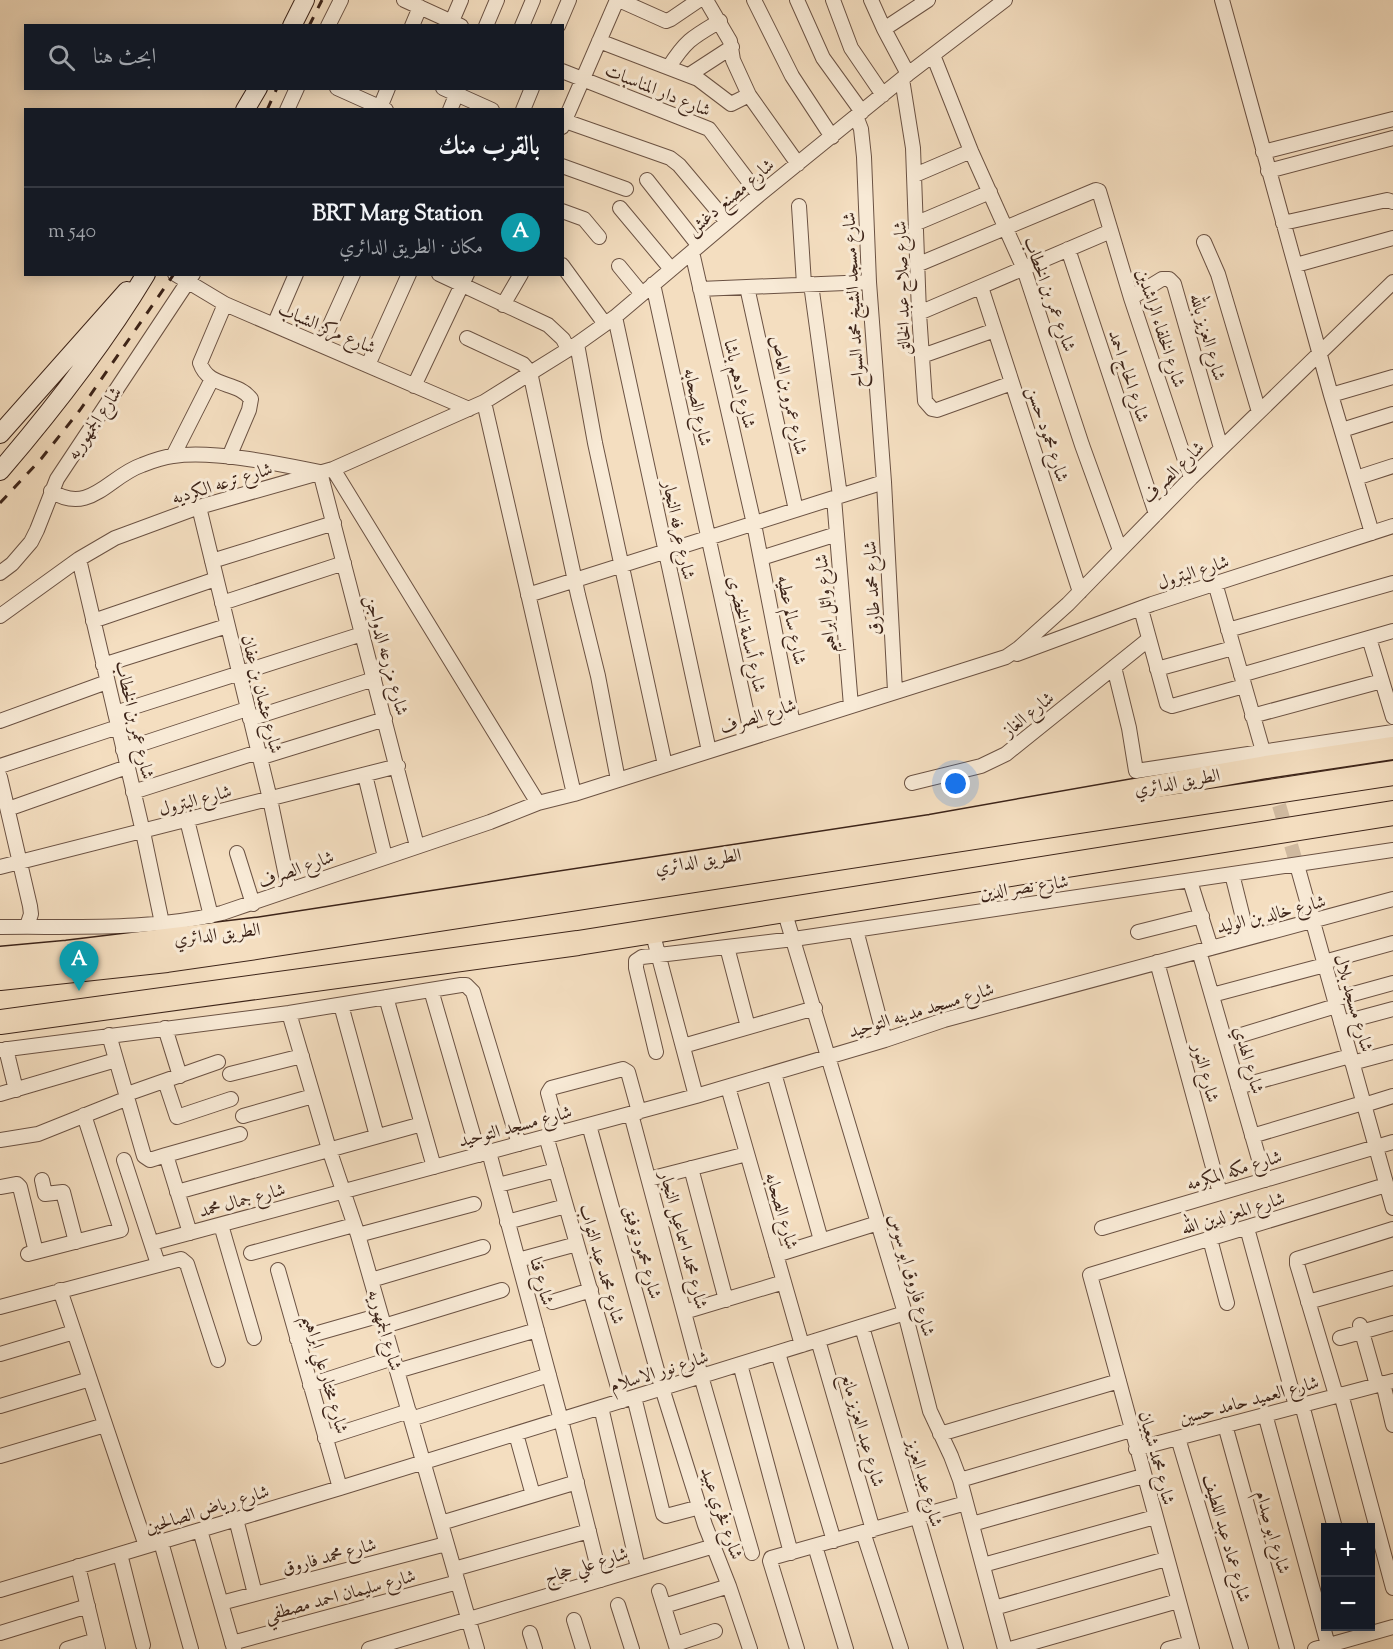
<!DOCTYPE html>
<html lang="ar">
<head>
<meta charset="utf-8">
<style>
	body { margin:0; font-family:"Sorts Mill Goudy",Amiri,serif; background:#20242c; color:#f1f3f6; direction:rtl }
	.controls { position:absolute; right:18px; bottom:18px; display:grid; overflow:hidden; border-radius:0px; box-shadow:0 3px 15px #0003 }
	.controls button { width:54px; height:54px; display:grid; place-items:center; padding:0; border:0; border-bottom:2px solid #363941; background:#171b24; color:#f1f3f6; font:30px sans-serif }
	.you { position:absolute; left:956px; top:784px; width:21px; height:21px; margin:-15px; border:4px solid #fff; border-radius:50%; background:#1a73e8; box-shadow:0 0 0 9px #1a73e833 }
	.badge { display:grid; place-items:center; width:39px; height:39px; border-radius:50%; background:#1a73e8; color:#fff; font-size:20px; font-weight:700 }
	.pin { position:absolute; translate:-50% -50px; filter:drop-shadow(0 2px 3px #0008) }
	.pin::after { content:''; position:absolute; top:32px; width:21px; height:18px; background:inherit; clip-path:polygon(0 0,100% 0,50% 100%) }
	.list { margin:0; padding:0; list-style:none }
	h2 { display:flex; justify-content:space-between; align-items:center; height:78px; margin:0; padding:0 24px; font-size:26px }
	h2 small { font-size:20px; font-weight:400; color:#9ea1a6 }
	.list li { display:grid; grid-template-columns:39px 1fr auto; gap:18px; align-items:center; box-sizing:border-box; height:90px; padding:0 24px; border-top:2px solid #363941 }
	.list b { display:block; font-size:22px; white-space:nowrap }
	.list p { margin:0; font-size:20px; white-space:nowrap; color:#9ea1a6 }
	.list em { font-size:20px; font-style:normal; color:#9ea1a6 }
	.icon { flex:none; width:33px; height:33px; fill:none; stroke:currentColor; stroke-width:2; stroke-linecap:round; stroke-linejoin:round }
	.map { position:relative; flex:none; width:1393px; height:1649px; overflow:hidden; direction:ltr }
	.search { position:absolute; background:#171b24; box-shadow:0 3px 15px #0003; left:24px; top:24px; width:540px; height:66px; display:flex; align-items:center; gap:15px; box-sizing:border-box; padding:0 21px; border-radius:0px; color:#9ea1a6; font-size:22px }
	.panel { position:absolute; background:#171b24; box-shadow:0 3px 15px #0003; left:24px; top:108px; width:540px; height:168px; border-radius:0px; direction:rtl }
	.map>svg:first-child { display:block }
	.lines { fill:none; stroke-linecap:round; stroke-linejoin:round }
	.minor-tunnel { stroke:#cfb99f; stroke-width:14; stroke-dasharray:14 7; stroke-linecap:butt }
	.minor-casing { stroke:#6b5243; stroke-width:16 }
	.secondary-casing { stroke:#3d2419; stroke-width:20 }
	.trunk-casing { stroke:#3d2419; stroke-width:25 }
	.motorway-casing { stroke:#3d2419; stroke-width:26 }
	.minor { stroke:#f8ead6; stroke-width:14 }
	.secondary { stroke:#f8ead6; stroke-width:18 }
	.trunk { stroke:#f4dec0; stroke-width:22 }
	.motorway { stroke:#f4dec0; stroke-width:24 }
	.rail { stroke:#3d2419; stroke-width:3; stroke-dasharray:10 10; stroke-linecap:butt }
	.labels { text-anchor:middle; stroke-width:6; stroke-linejoin:round; paint-order:stroke }
	.street-label { font-size:18px; fill:#3d2419; stroke:#f8ead6 }
</style>
</head>
<body>
<div class="map">
<svg width="1393" height="1649" viewBox="0 0 1393 1649">
	<rect width="100%" height="100%" fill="#f4dec0"/>
	<filter id="stains"><feTurbulence type="fractalNoise" baseFrequency=".00333" numOctaves="4"/><feColorMatrix values="0 0 0 0 .2 0 0 0 0 .09 0 0 0 0 .02 0 0 0 .5 -.17"/></filter>
	<radialGradient id="worn" r=".72"><stop offset=".6" stop-color="#630" stop-opacity="0"/><stop offset="1" stop-color="#630" stop-opacity=".3"/></radialGradient>
	<g class="lines">
		<path class="minor-tunnel" d="M1273 785 1297 865"/>
		<defs>
			<path id="minor" d="M404 0 461 26
				M619 0 666 21 671 19 699 0
				M706 0 730 41 733 60 749 95 798 164
				M754 0 792 76 832 137
				M797 0 823 58 862 112
				M833 0 851 48 883 95
				M871 0 884 29 908 74
				M1222 0 1331 395 1372 533
				M452 21 461 0
				M328 26 341 0
				M412 26 420 7
				M486 26 497 0
				M522 26 533 0
				M558 26 569 0
				M884 29 928 0
				M599 41 698 79 731 104 749 95
				M933 55 971 151 1024 269 1082 445 1120 550
				M669 67C686 40 693 37 720 21
				M562 71 709 129 759 195
				M689 75 732 47
				M902 79 913 148 919 313 925 401 932 409 937 410 1012 383
				M337 88 386 110
				M443 88 492 110
				M287 110 297 88
				M379 110 388 88
				M450 110 459 88
				M523 110 532 88
				M856 116 861 129 864 157 869 282 884 482 895 691
				M565 121 670 158 679 165 727 222
				M562 127 617 0
				M1263 152 1393 119
				M562 166 626 189
				M1268 171 1393 138
				M915 175 971 151
				M647 180 699 246
				M799 206 804 284
				M620 208 671 269
				M562 211 584 219 599 237
				M917 223 990 192
				M1283 223 1387 200 1393 202
				M1204 242 1218 274 1259 412
				M1068 249 1156 514
				M692 252 754 524 793 724
				M919 264 1096 190 1099 191 1131 298 1191 478
				M562 265 605 324
				M1296 265 1393 238
				M619 266 642 294
				M175 274 225 304 469 409
				M439 274 548 325 563 339 568 349
				M653 284 752 737
				M811 284 840 496
				M747 287 796 510
				M981 287 1080 592
				M700 289 869 282
				M1131 298 1162 279H1169L1174 284 1221 448
				M225 304 200 363C209 389 237 380 251 399L249 410 229 457
				M503 305 521 274
				M919 313 1111 231
				M615 317 709 751
				M274 325 296 274
				M467 338 523 364 530 372 578 595 598 676 618 780
				M577 344 595 443 665 765
				M321 345 353 274
				M922 356 995 330
				M368 365 409 274
				M414 386 467 274
				M1331 395 1393 377
				M484 402 574 794
				M1342 430 1393 414
				M173 456 212 379
				M333 469 538 803
				M1356 478 1393 466
				M51 491C90 516 109 476 142 465 152 461 163 457 173 456 214 450 280 464 320 472L417 846
				M834 498 851 706
				M199 507 270 799 289 890
				M761 558 837 534
				M79 559 143 832 162 923
				M212 561 334 523
				M0 573 12 564 31 542 37 530 57 479 193 274
				M1215 583 1263 751
				M528 595 884 482
				M222 603 344 563
				M1141 609 1167 704 1172 706 1244 686
				M0 616 79 559 115 538 199 507 333 469 484 402 577 344 615 317 759 195 908 74 1005 0
				M93 621 216 579
				M1228 630 1393 583
				M1369 638 1393 717
				M1017 654 1152 604 1393 526
				M103 665 227 626
				M1114 667 1129 728 1136 771 1393 732
				M1157 669 1233 648
				M1241 675 1393 631
				M115 713 362 634
				M1252 716 1382 681
				M250 719 374 679
				M0 721 107 682
				M123 750 247 709
				M259 758 385 719
				M0 766 118 727
				M365 775 385 857
				M0 777 30 906 31 914 27 926
				M912 783 981 766 1006 754 1149 639
				M133 792 258 752
				M8 809 127 767
				M187 820 211 916
				M237 853 253 904
				M1297 865 1393 1208
				M0 867 398 766
				M1232 874 1248 938
				M1190 881 1211 948
				M784 910 905 1313 930 1411 951 1456 960 1480 1005 1649
				M0 927C73 926 151 931 222 913L490 822 538 803 574 794 1006 657 1019 648 1068 604 1191 478 1393 282
				M856 930 885 1040
				M652 931 696 1096
				M1138 932 1202 916
				M727 947 748 1027
				M1199 951 1265 1180
				M1157 962 1220 1193
				M1324 962 1393 943
				M431 990 479 1155
				M1212 995 1325 965
				M386 997 434 1167
				M1335 999 1393 983
				M341 1005 377 1136
				M289 1013 329 1149 358 1235 477 1649
				M1341 1023 1393 1009
				M165 1028 180 1076
				M109 1035 144 1156 150 1160 166 1155 190 1233
				M1225 1040 1336 1006
				M683 1046 815 1008
				M6 1049 16 1090
				M0 1050 289 1013 461 985H466L473 992 519 1144
				M656 1052 636 968V961L642 957 794 939 1393 850
				M1352 1063 1393 1052
				M774 1073 821 1240
				M230 1074 302 1056
				M165 1081 177 1117 231 1099
				M728 1087 802 1345
				M1238 1087 1350 1056
				M0 1094 116 1060
				M127 1094 218 1062
				M1364 1105 1393 1096
				M631 1114 701 1376 752 1553
				M243 1116 313 1096
				M589 1125 662 1388 705 1525 729 1586 750 1649
				M559 1133 548 1093 551 1088 623 1069 628 1072 639 1112
				M546 1136 622 1401
				M1252 1136 1363 1103
				M0 1140 38 1134 128 1098
				M489 1152 561 1420 601 1580
				M166 1155 240 1134
				M124 1160 158 1264
				M691 1168 726 1300
				M649 1179 747 1154
				M42 1180 45 1194 63 1192 76 1242
				M498 1185 556 1170
				M0 1187 17 1184 20 1187 36 1252
				M177 1192 422 1124
				M507 1222 566 1206
				M221 1225 254 1338
				M1102 1228 1393 1142
				M1247 1228 1296 1406
				M358 1235 474 1204
				M1210 1239 1227 1303
				M152 1243 696 1096 885 1040 944 1020 1393 899
				M251 1253 354 1225
				M28 1254 121 1230 84 1115
				M776 1255 878 1223
				M518 1260 577 1244
				M278 1270 340 1488
				M371 1280 483 1247
				M60 1290 146 1546
				M552 1302 591 1290
				M1308 1302 1393 1278
				M0 1307 181 1259 187 1264 218 1360
				M684 1312 784 1282
				M1360 1325 1377 1385
				M384 1326 502 1290
				M862 1327 956 1649
				M1340 1338 1393 1323
				M297 1339 381 1315
				M818 1340 873 1530
				M778 1353 834 1541
				M0 1354 74 1332
				M740 1364 791 1553
				M397 1371 537 1330
				M1383 1383 1393 1425
				M310 1385 393 1358
				M1341 1394 1393 1588
				M1336 1395 1297 1264V1259L1393 1229
				M634 1397 663 1514 666 1516 700 1507
				M1302 1405 1335 1528
				M0 1406 90 1379
				M601 1407 638 1568
				M1265 1414 1328 1645
				M411 1419 549 1375
				M1225 1425 1287 1649
				M516 1434 533 1495
				M940 1434 1119 1381
				M325 1438 409 1411
				M1178 1438 1241 1649
				M1136 1449 1393 1381
				M0 1456 105 1425
				M960 1480 1131 1430
				M236 1519 255 1594
				M441 1523 577 1482
				M972 1524 1143 1476
				M200 1530 234 1649
				M863 1532 901 1649
				M161 1542 191 1649
				M815 1546 846 1649
				M120 1554 143 1645
				M983 1565 1155 1517
				M78 1566 98 1649
				M454 1569 589 1531
				M0 1590 340 1488 905 1313
				M659 1591 677 1649
				M221 1603 446 1544
				M618 1605 632 1649
				M664 1606 729 1586
				M994 1608 1166 1559
				M574 1620 583 1649
				M0 1633 88 1606
				M530 1633 535 1649
				M232 1643 458 1582
				M676 1644 715 1631
				M67 1649 96 1640
				M369 1649 714 1546
				M797 1649 770 1561 771 1558 966 1503
				M1010 1649 1178 1601
				M1168 1649 1190 1643
				M1192 1649 1090 1275 1386 1185
				M1315 1649 1393 1627"/>
			<path id="secondary" d="M292 26 305 0
				M245 110 258 88
				M0 434 127 291
				M0 471C53 409 104 344 146 274"/>
			<path id="trunk" d="M0 958 67 952 257 929 931 826 1266 767 1393 748"/>
			<path id="motorway" d="M0 978 167 960 263 946 1393 773
				M0 1022 578 943 1393 813"/>
		</defs>
		<use href="#minor" class="minor-casing"/>
		<use href="#secondary" class="secondary-casing"/>
		<use href="#trunk" class="trunk-casing"/>
		<use href="#motorway" class="motorway-casing"/>
		<use href="#minor" class="minor"/>
		<use href="#secondary" class="secondary"/>
		<use href="#trunk" class="trunk"/>
		<use href="#motorway" class="motorway"/>
		<path class="rail" d="M309 26 322 0
			M267 110 277 88
			M0 503 41 459 80 410 174 274"/>
	</g>
	<g class="labels">
		<g class="street-label">
			<text transform="translate(658 90) rotate(22)" y="6">شارع دار المناسبات</text>
			<text transform="translate(730 197) rotate(-40)" y="6">شارع مصنع دغش</text>
			<text transform="translate(902 288) rotate(-92)" y="6">شارع صلاح عبد الخالق</text>
			<text transform="translate(1050 294) rotate(70)" y="6">شارع عمر بن الخطاب</text>
			<text transform="translate(853 300) rotate(-93)" y="6">شارع مسجد الشيخ محمد السواح</text>
			<text transform="translate(327 328) rotate(23)" y="6">شارع مركز الشباب</text>
			<text transform="translate(1161 328) rotate(72)" y="6">شارع الخلفاء الراشدين</text>
			<text transform="translate(1208 337) rotate(74)" y="6">شارع العزيز بالله</text>
			<text transform="translate(1129 376) rotate(72)" y="6">شارع الحاج احمد</text>
			<text transform="translate(740 384) rotate(77)" y="6">شارع ادهم باشا</text>
			<text transform="translate(789 395) rotate(78)" y="6">شارع عمرو بن العاص</text>
			<text transform="translate(698 407) rotate(78)" y="6">شارع الصحابه</text>
			<text transform="translate(94 423) rotate(-56)" y="6">شارع الجمهوريه</text>
			<text transform="translate(1048 434) rotate(72)" y="6">شارع محمود حسن</text>
			<text transform="translate(1173 472) rotate(-45)" y="6">شارع الصرف</text>
			<text transform="translate(222 483) rotate(-17)" y="6">شارع ترعه الكرديه</text>
			<text transform="translate(679 530) rotate(78)" y="6">شارع عرفه النجار</text>
			<text transform="translate(1193 572) rotate(-18)" y="6">شارع البترول</text>
			<text transform="translate(872 588) rotate(-93)" y="6">شارع محمد طارق</text>
			<text transform="translate(825 604) rotate(-95)" y="6">شارع وائل ابراهيم</text>
			<text transform="translate(792 620) rotate(79)" y="6">شارع سالم عطيه</text>
			<text transform="translate(747 634) rotate(77)" y="6">شارع أسامة الخضرى</text>
			<text transform="translate(387 655) rotate(75)" y="6">شارع مزرعه الدواجن</text>
			<text transform="translate(262 694) rotate(76)" y="6">شارع عثمان بن عفان</text>
			<text transform="translate(1028 714) rotate(-39)" y="6">شارع الغاز</text>
			<text transform="translate(758 716) rotate(-18)" y="6">شارع الصرف</text>
			<text transform="translate(135 720) rotate(77)" y="6">شارع عمر بن الخطاب</text>
			<text transform="translate(1177 782) rotate(-10)" y="6">الطريق الدائري</text>
			<text transform="translate(195 800) rotate(-15)" y="6">شارع البترول</text>
			<text transform="translate(698 861) rotate(-9)" y="6">الطريق الدائري</text>
			<text transform="translate(296 869) rotate(-20)" y="6">شارع الصرف</text>
			<text transform="translate(1024 887) rotate(-8)" y="6">شارع نصر الدين</text>
			<text transform="translate(1271 914) rotate(-14)" y="6">شارع خالد بن الوليد</text>
			<text transform="translate(217 934) rotate(-7)" y="6">الطريق الدائري</text>
			<text transform="translate(1354 1003) rotate(74)" y="6">شارع مسجد بلال</text>
			<text transform="translate(921 1010) rotate(-17)" y="6">شارع مسجد مدينه التوحيد</text>
			<text transform="translate(1249 1060) rotate(74)" y="6">شارع الهدي</text>
			<text transform="translate(1206 1073) rotate(75)" y="6">شارع النور</text>
			<text transform="translate(515 1126) rotate(-15)" y="6">شارع مسجد التوحيد</text>
			<text transform="translate(1234 1170) rotate(-17)" y="6">شارع مكه المكرمه</text>
			<text transform="translate(242 1200) rotate(-15)" y="6">شارع جمال محمد</text>
			<text transform="translate(782 1211) rotate(74)" y="6">شارع الصحابه</text>
			<text transform="translate(1233 1213) rotate(-17)" y="6">شارع المعز لدين الله</text>
			<text transform="translate(684 1240) rotate(75)" y="6">شارع محمد اسماعيل النجار</text>
			<text transform="translate(643 1252) rotate(74)" y="6">شارع محمود توفيق</text>
			<text transform="translate(602 1264) rotate(74)" y="6">شارع محمد عبد التواب</text>
			<text transform="translate(912 1275) rotate(74)" y="6">شارع فاروق ابو سوس</text>
			<text transform="translate(542 1281) rotate(75)" y="6">شارع قنا</text>
			<text transform="translate(385 1330) rotate(74)" y="6">شارع الجمهوريه</text>
			<text transform="translate(659 1371) rotate(-17)" y="6">شارع نور الاسلام</text>
			<text transform="translate(326 1374) rotate(74)" y="6">شارع مختار علي ابراهيم</text>
			<text transform="translate(1249 1400) rotate(-15)" y="6">شارع العميد حامد حسين</text>
			<text transform="translate(863 1430) rotate(74)" y="6">شارع عبد العزيز مانع</text>
			<text transform="translate(1157 1458) rotate(75)" y="6">شارع محمد شعبان</text>
			<text transform="translate(925 1483) rotate(74)" y="6">شارع عبد العزيز</text>
			<text transform="translate(207 1509) rotate(-17)" y="6">شارع رياض الصالحين</text>
			<text transform="translate(722 1513) rotate(71)" y="6">شارع فخري عبيد</text>
			<text transform="translate(1273 1532) rotate(74)" y="6">شارع ابو صدام</text>
			<text transform="translate(1227 1538) rotate(74)" y="6">شارع عماد عبد اللطيف</text>
			<text transform="translate(329 1556) rotate(-15)" y="6">شارع محمد فاروق</text>
			<text transform="translate(586 1565) rotate(-17)" y="6">شارع علي حجاج</text>
			<text transform="translate(340 1595) rotate(-15)" y="6">شارع سليمان احمد مصطفي</text>
		</g>
	</g>
	<rect width="100%" height="100%" filter="url(#stains)"/>
	<rect width="100%" height="100%" fill="url(#worn)"/>
</svg>
<div class="controls">
<button>+</button>
<button>−</button>
</div>
<div class="you"></div>
<div class="pin badge" style="left:79px;top:991px;background:#0f9aa8">A</div>
<div class="search"><svg class="icon" aria-label="search" viewBox="0 0 24 24"><circle cx="10" cy="10" r="6"/><path d="M15 15l6 6"/></svg>ابحث هنا</div>
<section class="panel">
<h2>بالقرب منك<small></small></h2>
<ul class="list">
<li><span class="badge" style="background:#0f9aa8">A</span><div><b>BRT Marg Station</b><p>مكان · الطريق الدائري</p></div><em>540 m</em></li>
</ul>
</section>
</div>
</body>
</html>
